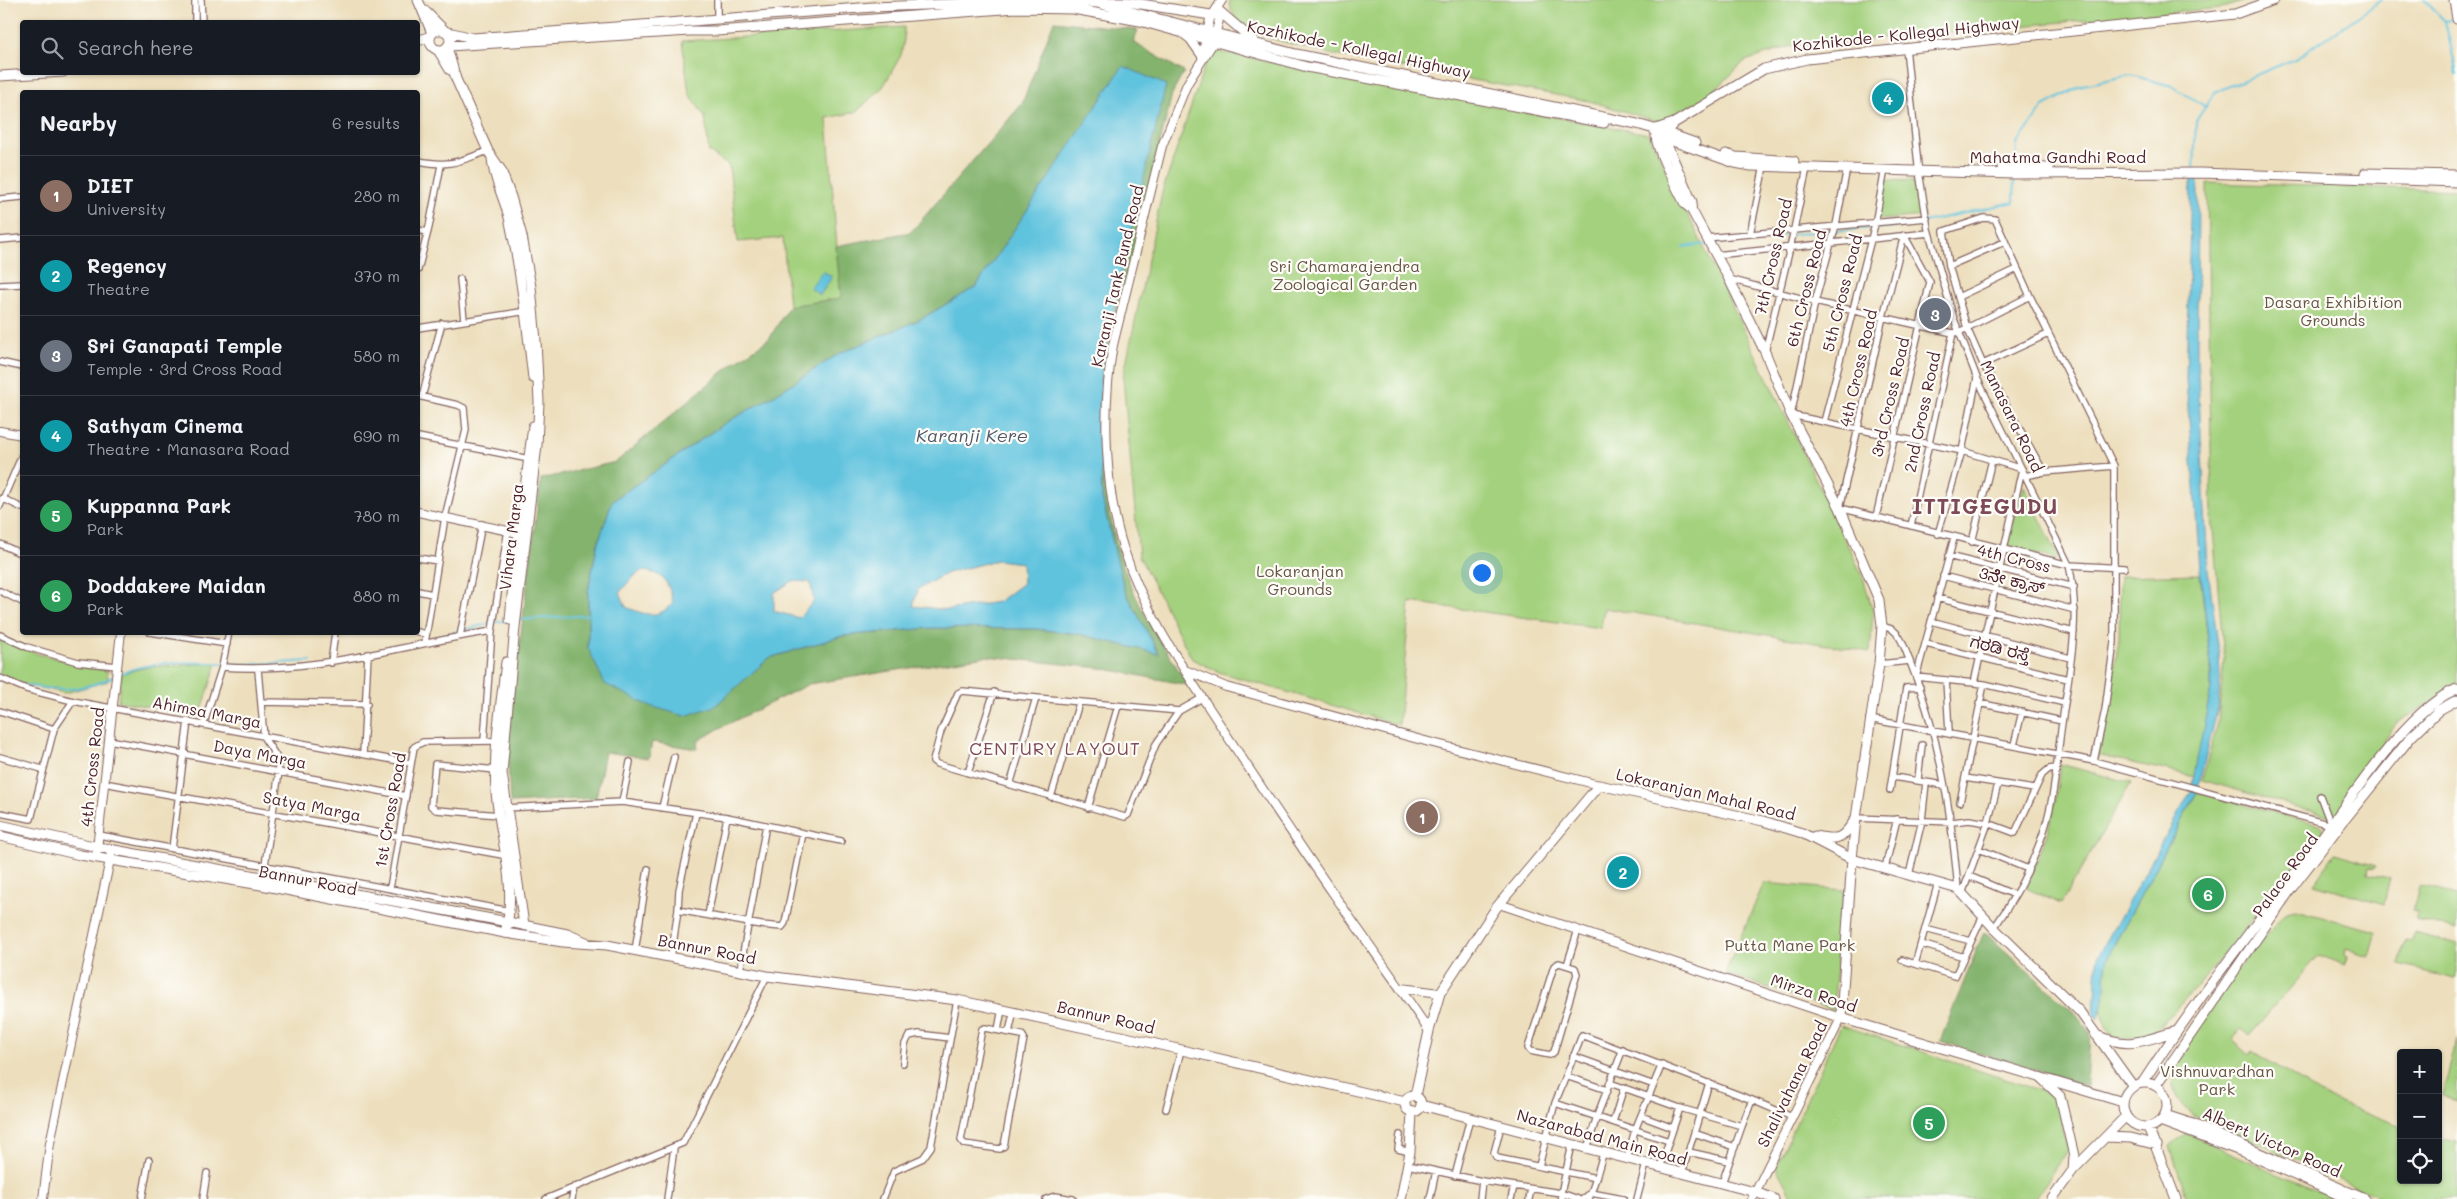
<!DOCTYPE html>
<html lang="en">
<head>
<meta charset="utf-8">
<style>
	body { margin:0; font-family:Mali,"Noto Sans Kannada",sans-serif; background:#242831; color:#f1f3f6 }
	.controls { position:absolute; right:15px; bottom:15px; display:grid; overflow:hidden; border-radius:5px; box-shadow:0 1px 4px #0004 }
	.controls button { width:45px; height:45px; display:grid; place-items:center; padding:0; border:0; border-bottom:1px solid #363941; background:#171b24; color:#f1f3f6; font:25px sans-serif }
	.you { position:absolute; left:1481px; top:572px; width:18px; height:18px; margin:-12px; border:4px solid #fff; border-radius:50%; background:#1a73e8; box-shadow:0 0 0 8px #1a73e833 }
	.badge { display:grid; place-items:center; width:32px; height:32px; border-radius:50%; background:#2563eb; color:#fff; font-size:16px; font-weight:700 }
	.pin { position:absolute; translate:-50% -50%; border:2px solid #fff; box-shadow:0 1px 5px #0006 }
	.list { margin:0; padding:0; list-style:none }
	h2 { display:flex; justify-content:space-between; align-items:center; height:65px; margin:0; padding:0 20px; font-size:21px }
	h2 small { font-size:16px; font-weight:400; color:#9ea1a6 }
	.list li { display:grid; grid-template-columns:32px 1fr auto; gap:15px; align-items:center; box-sizing:border-box; height:80px; padding:0 20px; border-top:1px solid #363941 }
	.list b { display:block; font-size:19px; white-space:nowrap }
	.list p { margin:0; font-size:16px; white-space:nowrap; color:#9ea1a6 }
	.list em { font-size:16px; font-style:normal; color:#9ea1a6 }
	.icon { flex:none; width:28px; height:28px; fill:none; stroke:currentColor; stroke-width:2; stroke-linecap:round; stroke-linejoin:round }
	.map { position:relative; flex:none; width:2457px; height:1199px; overflow:hidden }
	.search { position:absolute; background:#171b24; box-shadow:0 1px 4px #0004; left:20px; top:20px; width:400px; height:55px; display:flex; align-items:center; gap:12px; box-sizing:border-box; padding:0 18px; border-radius:5px; color:#9ea1a6; font-size:19px }
	.panel { position:absolute; background:#171b24; box-shadow:0 1px 4px #0004; left:20px; top:90px; width:400px; height:545px; border-radius:5px }
	.map>svg:first-child { display:block }
	.green { fill:#a4d17e; stroke:#777854 }
	.forest { fill:#83b36d; stroke:#66694c; fill-rule:evenodd }
	.water { fill:#60c3de; stroke:#557184; fill-rule:evenodd }
	.lines { fill:none; stroke-linecap:round; stroke-linejoin:round }
	.stream { stroke:#60c3de; stroke-width:2 }
	.minor-casing { stroke:#83625e; stroke-width:8 }
	.tertiary-casing { stroke:#83625e; stroke-width:10 }
	.secondary-casing { stroke:#83625e; stroke-width:11 }
	.primary-casing { stroke:#83625e; stroke-width:11 }
	.minor { stroke:#fff; stroke-width:5.5 }
	.tertiary { stroke:#fff; stroke-width:8 }
	.secondary { stroke:#fff; stroke-width:9 }
	.primary { stroke:#fff; stroke-width:9 }
	.labels { text-anchor:middle; stroke-width:4.5; stroke-linejoin:round; paint-order:stroke }
	.street-label { font-size:16px; fill:#4a1f2b; stroke:#fdfcf7 }
	.park-label { font-size:16px; fill:#655444; stroke:#fdfcf7 }
	.water-label { font-size:18px; font-style:italic; fill:#52586a; stroke:#fdfcf7 }
	.neighbourhood-label { font-size:18px; letter-spacing:1px; fill:#7e4959; stroke:#fdfcf7 }
	.district-label { font-size:21px; font-weight:bold; letter-spacing:1px; fill:#7e4959; stroke:#fdfcf7 }
</style>
</head>
<body>
<div class="map">
<svg width="2457" height="1199" viewBox="0 0 2457 1199">
	<rect width="100%" height="100%" fill="#fdfcf7"/>
	<filter id="ink" filterUnits="userSpaceOnUse"><feTurbulence type="fractalNoise" baseFrequency=".02" numOctaves="2"/><feDisplacementMap in="SourceGraphic" scale="10" xChannelSelector="R" yChannelSelector="G"/><feConvolveMatrix kernelMatrix="1 2 1 2 8 2 1 2 1" color-interpolation-filters="sRGB"/></filter>
	<filter id="wash" filterUnits="userSpaceOnUse"><feTurbulence type="fractalNoise" baseFrequency=".0096" numOctaves="4" result="noise"/><feDisplacementMap in="SourceGraphic" scale="20" xChannelSelector="R" yChannelSelector="G"/><feGaussianBlur stdDeviation="1.12" result="paint"/><feColorMatrix in="noise" values="0 0 0 0 0 0 0 0 0 0 0 0 0 0 0 0 0 1.4 0 .05"/><feComposite in="paint" operator="in"/></filter>
	<g filter="url(#wash)">
		<rect width="100%" height="100%" fill="#eddfbd"/>
		<path class="green" d="M1230 0H2249L2222 8 1792 46 1745 61 1709 96 1660 122 1589 101 1329 54 1261 36 1237 21 1229 5Z
			M904 27V40L901 55 883 87 856 112 827 118 841 299 789 306 783 238 738 242 729 166 709 152 705 117 689 93 682 41Z
			M1210 50 1499 107 1649 134 1863 577 1873 612 1870 652 1604 608 1601 628 1410 602 1399 725 1219 672 1192 659 1139 556 1123 378 1162 193Z
			M1885 180 1912 181 1924 216 1877 220Z
			M2207 183 2457 190V688L2397 722 2335 818 2202 780 2218 723 2224 659 2212 517Z
			M2024 486 2060 560 2006 548Z
			M2200 574 2211 665V689L2195 777 2098 755 2119 641 2120 576Z
			M0 638 38 654 107 671 108 681 65 693 26 685 0 674Z
			M217 663 200 716 118 701 122 673 148 667Z
			M2060 764 2131 783 2061 904 2026 888C2045 843 2056 814 2060 764Z
			M2197 792 2319 824 2323 827 2324 834 2199 984 2156 1030C2149 1035 2142 1036 2134 1037 2128 1038 2120 1040 2114 1037 2095 1027 2103 970 2109 954Z
			M2335 853 2376 865 2375 868 2369 867 2368 874 2390 878 2384 904 2314 884Z
			M1764 883 1844 890 1833 1010 1725 973Z
			M2419 886 2457 895V930L2417 920V912L2413 911Z
			M2295 910 2376 931 2369 956 2346 949 2345 956 2348 957 2345 965 2319 955 2249 1036 2241 1029 2232 1039 2250 1054 2252 1051 2329 1099 2401 1126V1180H2438V1138L2457 1142V1199H2384L2196 1116C2179 1106 2170 1088 2172 1067 2172 1062 2177 1055 2180 1050 2205 1002 2245 961 2280 919L2287 912Z
			M2414 933 2457 944V978L2455 979 2399 965 2405 940 2410 941Z
			M1841 1025 2056 1096 2068 1149 2034 1199 1792 1198 1776 1167Z
			M2457 1040V1100L2442 1096Z
			M2186 1133 2335 1199H2187L2170 1146Z"/>
		<path class="forest" d="M1054 21 1138 30 1133 42 1184 72 1172 94 1104 373C1103 441 1101 511 1127 576 1142 615 1166 650 1188 685L1100 668 986 656 809 684 720 728 698 741 697 749 652 742 649 758 605 752 596 798 510 803 507 741 541 479 616 462 731 365 769 339 789 306 841 298 836 246 911 232 1022 104ZM1044 187 1124 261 1101 375 1100 421 1102 498 1124 589 1159 654 1079 634 1036 629 931 628 842 636 769 658 588 648V592L597 546 612 501 722 425 773 396 840 353 919 320 976 287Z
			M1984 932 2077 1015 2090 1032 2087 1086 1940 1041Z"/>
		<path class="water" d="M1123 66 1166 85 1124 261 1101 375 1100 421 1102 498 1124 589 1159 654 1079 634 1036 629 931 628 842 636 769 658 715 706 685 716 650 706 605 684 588 648V592L597 546 612 501 722 425 773 396 840 353 919 320 976 287ZM997 560 1022 563 1023 583 998 602 948 610 913 606 918 589 947 573ZM641 571C664 572 669 583 673 603 657 620 646 615 626 607L620 592 632 578ZM792 581 810 582 814 601 799 618 774 611V593Z
			M2191 177H2198L2197 356 2208 569 2219 652 2220 677 2218 708 2197 792 2109 954C2102 974 2109 1001 2098 1019L2094 1015 2097 962 2099 954 2191 791 2211 689V665L2200 569 2186 379Z
			M823 271 832 277 820 295 810 288Z"/>
		<g class="lines">
			<path class="stream" d="M2424 0 2445 21 2457 74
				M2445 21 2454 19
				M2016 165 2017 144 2044 106 2083 85 2131 75 2172 86 2206 107
				M2194 170 2196 121 2215 92 2297 58 2382 0
				M1714 243 1814 232 1906 226 2014 202 2015 178
				M1684 247 1707 244
				M518 620 588 615
				M496 622 506 621
				M426 640 491 623
				M120 674C156 658 199 663 238 664 262 665 287 662 311 661
				M23 685C58 691 80 692 113 677"/>
		</g>
	</g>
	<g filter="url(#ink)">
		<g class="lines">
			<defs>
				<path id="minor" d="M195 0V22
					M201 0 202 22
					M717 20V0
					M1906 48 1918 165 1928 229 1954 319 1977 378 2069 565C2082 619 2068 676 2061 730 2056 768 2054 806 2040 842 2029 872 2013 901 1994 928
					M418 161C451 167 457 162 488 151
					M1847 168 1836 225 1815 302 1791 415 1962 451 2022 469 1974 683
					M0 199 22 197
					M418 230 428 232
					M1750 234 1764 166
					M1904 235 1882 321 1840 508 2069 565 2124 568
					M1706 238 1927 218
					M0 240 22 238
					M1715 255 1929 233
					M1949 266 2004 242
					M418 270 429 227 441 165
					M460 279 464 320
					M1729 279 1815 302 1953 333 1959 332 2030 296
					M0 285 22 284
					M1958 297 2017 269
					M418 328 527 311
					M1765 352 1790 248 1807 168
					M0 362 22 367
					M1983 364 2048 334
					M418 396 458 405 464 408 466 430 445 517 425 643
					M422 397 442 323
					M1824 422 1875 224 1885 169
					M418 437 529 459
					M2044 472 1983 364 1967 328 1949 266 1944 231 1984 218 1995 219 2030 296 2114 466V642L2105 710 2094 761
					M2025 476 2044 472 2114 466
					M2 498 22 508
					M0 506 22 455
					M1876 517 1930 282 1904 235
					M1911 526 1953 333
					M1938 534 1962 451 1977 378
					M1954 538 1916 677 1984 684 2065 703
					M1972 542 1992 460
					M0 544 22 554
					M1948 556 2074 587
					M418 558 438 561
					M1943 576 2075 610
					M0 591 22 602
					M418 591 432 594
					M1937 598 2074 632
					M1931 621 2070 658
					M1882 626C1885 627 1890 628 1893 630 1902 636 1905 650 1909 659 1939 733 1951 810 1958 889
					M150 632 227 644
					M418 632 425 634
					M0 635 27 647 78 662 117 666
					M460 636 482 524
					M1926 644 2068 679
					M331 663 335 632
					M1879 664 1910 661
					M222 667 229 632
					M258 670 264 738 276 756 279 772 263 878
					M0 678 26 689 73 701 410 763
					M1946 680 1949 732
					M262 702 367 704
					M1979 703 2062 721
					M0 711 54 729
					M1179 711 962 691 958 693 941 731 933 761 937 764 1125 817 1128 815 1156 744 1179 711 1202 698
					M1869 719 2094 761 2331 825
					M204 723 222 667C314 674 402 645 492 631
					M109 740 406 796
					M484 741 492 631 508 530
					M2014 745 2022 712
					M363 754 368 654
					M0 757 42 769
					M496 770 435 764 431 806 436 810 500 815
					M968 773 994 692
					M1893 777 1944 785
					M1965 778 2034 789
					M1918 779 1922 745
					M104 783 508 856
					M1010 785 1036 698
					M1890 790 1906 688 1920 687
					M2320 796 2331 825
					M1051 797 1079 703
					M622 802 630 762
					M1960 802 1984 684
					M505 808 622 802 727 817 841 841
					M662 808 674 757
					M1088 808 1118 706
					M0 813 31 819 54 729 73 701
					M1856 818 1952 822 1969 820 1988 823 2015 833 2042 775 2049 769 2056 768
					M99 835 510 911
					M172 849 188 721
					M1979 849 2028 869
					M1885 868 1897 819
					M1909 875 1922 820 1926 783
					M1969 876 2015 895
					M390 888 414 747 423 742 496 741
					M1962 894 1988 823 1998 784
					M678 910 761 925 782 927 785 923 803 833
					M708 915 727 817
					M1925 929 1971 941
					M1921 944 1964 957
					M635 951 648 869
					M671 958 678 910 679 890 696 813
					M1902 960 1955 976 1983 916
					M1559 963 1575 968 1577 974 1554 1052 1550 1055 1530 1051 1528 1048 1554 966Z
					M1915 964 1938 883
					M1567 965 1578 930
					M740 970 766 825
					M985 1028 1022 1035 1024 1038 1004 1146 1000 1149 964 1144 961 1140 982 1029Z
					M998 1030 1002 1009
					M1009 1032 1014 1011
					M1573 1056 1654 1085
					M903 1063 905 1044 909 1036 919 1034 950 1038
					M1607 1090 1566 1076 1582 1035 1752 1100 1742 1126 1680 1108 1610 1083
					M1752 1100 1792 1117
					M1555 1103 1669 1141
					M1166 1109 1181 1050
					M1641 1116 1673 1128
					M1613 1122 1624 1087
					M1501 1126 1494 1153 1497 1158 1596 1178 1589 1199
					M1694 1133 1735 1147
					M1400 1135 1398 1149 1410 1152
					M1587 1149 1597 1116 1623 1049
					M1689 1152 1729 1161
					M1627 1159 1635 1130 1662 1064
					M1408 1165 1482 1181 1561 1193 1578 1199
					M1539 1166 1555 1103 1566 1076
					M1660 1168 1680 1108
					M1682 1173 1709 1083
					M1455 1176 1470 1118
					M1596 1178 1603 1154
					M1722 1183 1742 1126
					M142 1199 149 1160
					M203 1199 207 1173
					M546 1199 683 1143 767 976
					M572 1199 574 1187
					M667 1199 674 1148
					M883 1199 894 1171 923 1158 931 1147 957 1000
					M1046 1199 1055 1196 1073 1199
					M1430 1199 1436 1171
					M1480 1199 1482 1181
					M1511 1199 1514 1186
					M1529 1199 1531 1189
					M1562 1199 1561 1193 1572 1145
					M1583 1199 1591 1193 1623 1199
					M1637 1199 1646 1164"/>
				<path id="tertiary" d="M1218 7 1219 20 1213 43 1187 84 1162 146 1113 345C1102 407 1104 489 1124 550 1146 617 1188 675 1226 734 1262 788 1298 843 1335 896 1366 941 1399 985 1429 1031
					M1182 33 1190 39 1202 56
					M1202 56 1210 19 1222 0
					M0 431 22 435
					M418 512 523 534
					M1185 670 1226 687 1429 742 1599 785
					M96 858 121 632
					M1499 904 1841 1018 1752 1199
					M1401 988 1440 993
					M43 1199 50 1143 111 855"/>
				<path id="secondary" d="M418 0 432 33
					M425 11 444 30
					M447 47 456 79 488 151 501 170 511 197 522 236 531 287 536 341 539 402 537 445 515 627 502 773 524 925
					M438 50 450 70
					M1667 133 1695 143
					M1664 138 1735 163 1751 166 2013 174 2200 173 2457 182
					M1726 154 1736 157 1794 161
					M492 158C493 180 506 200 510 222 521 273 527 326 533 378
					M2002 167 2049 168
					M2365 173 2457 175
					M510 620 514 573 533 426
					M1815 836C1839 841 1843 839 1856 818
					M505 933C518 886 500 840 496 792 493 749 501 705 506 662
					M1415 1096 1429 1031 1440 993 1496 908 1599 785 1763 821 1802 833 1852 859 1841 1018 2123 1102
					M2165 1115 2193 1124 2365 1199
					M2160 1121 2243 1152 2348 1199
					M1401 1199 1410 1152 1412 1112"/>
				<path id="primary" d="M2454 0 2457 19
					M1102 2H1128L1211 15
					M1219 11 1253 40
					M430 40a10 10 0 1 1 20 0a10 10 0 1 1-20 0Z
					M448 32 473 38 873 7 1058 0 1097 3 1296 54 1637 124 1661 131
					M418 41 430 36
					M449 46 690 31H717L1016 8 1073 9 1140 21 1307 67 1604 123
					M0 76 63 72
					M1674 123 1764 69 1807 59 2235 14 2274 0
					M1691 209 1692 202 1664 138 1665 133 1674 123 1656 129C1652 144 1678 189 1685 204L1691 209 1729 279 1765 352 1791 415 1840 508 1879 600 1882 626 1879 664 1856 818 1852 859 1958 889 1994 928 2080 1012 2133 1086
					M0 825 98 847 508 922 567 934 586 942
					M0 836 80 855 261 885 505 933 563 942 607 945 767 976 957 1000 1126 1037 1405 1102
					M2096 1035C2130 1050 2144 1040 2177 1031
					M2041 1078 2060 1096 2074 1156 2073 1170
					M2143 1082C2197 999 2258 921 2318 843 2350 800 2408 708 2457 689
					M2123 1105a22 22 0 1 1 44 0a22 22 0 1 1-44 0Z
					M2156 1085 2291 889 2338 828 2411 737 2439 710 2457 700
					M1405 1104a8 8 0 1 1 16 0a8 8 0 1 1-16 0Z
					M1421 1105 1755 1192 1774 1199
					M2148 1127 2176 1199
					M2107 1137 2130 1138 2157 1145
					M2052 1199 2073 1170 2126 1116"/>
			</defs>
			<use href="#minor" class="minor-casing"/>
			<use href="#tertiary" class="tertiary-casing"/>
			<use href="#secondary" class="secondary-casing"/>
			<use href="#primary" class="primary-casing"/>
			<use href="#minor" class="minor"/>
			<use href="#tertiary" class="tertiary"/>
			<use href="#secondary" class="secondary"/>
			<use href="#primary" class="primary"/>
		</g>
	</g>
	<g class="labels">
		<g class="street-label">
			<text transform="translate(1906 34) rotate(-6)" y="6">Kozhikode - Kollegal Highway</text>
			<text transform="translate(1359 49) rotate(12)" y="6">Kozhikode - Kollegal Highway</text>
			<text x="2058" y="163">Mahatma Gandhi Road</text>
			<text transform="translate(1773 257) rotate(-77)" y="6">7th Cross Road</text>
			<text transform="translate(1117 276) rotate(-77)" y="6">Karanji Tank Bund Road</text>
			<text transform="translate(1806 288) rotate(-76)" y="6">6th Cross Road</text>
			<text transform="translate(1842 293) rotate(-76)" y="6">5th Cross Road</text>
			<text transform="translate(1858 368) rotate(-77)" y="6">4th Cross Road</text>
			<text transform="translate(1890 397) rotate(-77)" y="6">3rd Cross Road</text>
			<text transform="translate(1922 412) rotate(-78)" y="6">2nd Cross Road</text>
			<text transform="translate(2012 416) rotate(64)" y="6">Manasara Road</text>
			<text transform="translate(511 537) rotate(-83)" y="6">Vihara Marga</text>
			<text transform="translate(2014 558) rotate(14)" y="6">4th Cross</text>
			<text transform="translate(2012 580) rotate(14)" y="6">3ನೆೇ ಕ್ರಾಸ್</text>
			<text transform="translate(2000 648) rotate(14)" y="6">ಗರಡಿ ರಸ್ತೆ</text>
			<text transform="translate(207 712) rotate(11)" y="6">Ahimsa Marga</text>
			<text transform="translate(260 754) rotate(11)" y="6">Daya Marga</text>
			<text transform="translate(92 767) rotate(-84)" y="6">4th Cross Road</text>
			<text transform="translate(1706 794) rotate(13)" y="6">Lokaranjan Mahal Road</text>
			<text transform="translate(312 806) rotate(11)" y="6">Satya Marga</text>
			<text transform="translate(390 810) rotate(-80)" y="6">1st Cross Road</text>
			<text transform="translate(2285 875) rotate(-54)" y="6">Palace Road</text>
			<text transform="translate(308 880) rotate(11)" y="6">Bannur Road</text>
			<text transform="translate(707 949) rotate(11)" y="6">Bannur Road</text>
			<text transform="translate(1814 993) rotate(18)" y="6">Mirza Road</text>
			<text transform="translate(1106 1017) rotate(13)" y="6">Bannur Road</text>
			<text transform="translate(1792 1084) rotate(-64)" y="6">Shalivahana Road</text>
			<text transform="translate(1602 1137) rotate(15)" y="6">Nazarabad Main Road</text>
			<text transform="translate(2272 1142) rotate(24)" y="6">Albert Victor Road</text>
		</g>
		<g class="park-label">
			<text x="1345" y="272">Sri Chamarajendra<tspan x="1345" dy="18">Zoological Garden</tspan></text>
			<text x="2333" y="308">Dasara Exhibition<tspan x="2333" dy="18">Grounds</tspan></text>
			<text x="1300" y="577">Lokaranjan<tspan x="1300" dy="18">Grounds</tspan></text>
			<text x="1790" y="951">Putta Mane Park</text>
			<text x="2217" y="1077">Vishnuvardhan<tspan x="2217" dy="18">Park</tspan></text>
		</g>
		<g class="water-label">
			<text x="972" y="442">Karanji Kere</text>
		</g>
		<g class="neighbourhood-label">
			<text x="1055" y="755">CENTURY LAYOUT</text>
		</g>
		<g class="district-label">
			<text x="1985" y="514">ITTIGEGUDU</text>
		</g>
	</g>
</svg>
<div class="controls">
<button>+</button>
<button>−</button>
<button><svg class="icon" aria-label="locate" viewBox="0 0 24 24"><circle cx="12" cy="12" r="6"/><path d="M12 2v4M12 18v4M2 12h4M18 12h4"/></svg></button>
</div>
<div class="you"></div>
<div class="pin badge" style="left:1422px;top:817px;background:#8d6e63">1</div>
<div class="pin badge" style="left:1623px;top:872px;background:#0f9aa8">2</div>
<div class="pin badge" style="left:1935px;top:314px;background:#6b7280">3</div>
<div class="pin badge" style="left:1888px;top:98px;background:#0f9aa8">4</div>
<div class="pin badge" style="left:1929px;top:1123px;background:#2e9e5b">5</div>
<div class="pin badge" style="left:2208px;top:894px;background:#2e9e5b">6</div>
<div class="search"><svg class="icon" aria-label="search" viewBox="0 0 24 24"><circle cx="10" cy="10" r="6"/><path d="M15 15l6 6"/></svg>Search here</div>
<section class="panel">
<h2>Nearby<small>6 results</small></h2>
<ul class="list">
<li><span class="badge" style="background:#8d6e63">1</span><div><b>DIET</b><p>University</p></div><em>280 m</em></li>
<li><span class="badge" style="background:#0f9aa8">2</span><div><b>Regency</b><p>Theatre</p></div><em>370 m</em></li>
<li><span class="badge" style="background:#6b7280">3</span><div><b>Sri Ganapati Temple</b><p>Temple · 3rd Cross Road</p></div><em>580 m</em></li>
<li><span class="badge" style="background:#0f9aa8">4</span><div><b>Sathyam Cinema</b><p>Theatre · Manasara Road</p></div><em>690 m</em></li>
<li><span class="badge" style="background:#2e9e5b">5</span><div><b>Kuppanna Park</b><p>Park</p></div><em>780 m</em></li>
<li><span class="badge" style="background:#2e9e5b">6</span><div><b>Doddakere Maidan</b><p>Park</p></div><em>880 m</em></li>
</ul>
</section>
</div>
</body>
</html>
